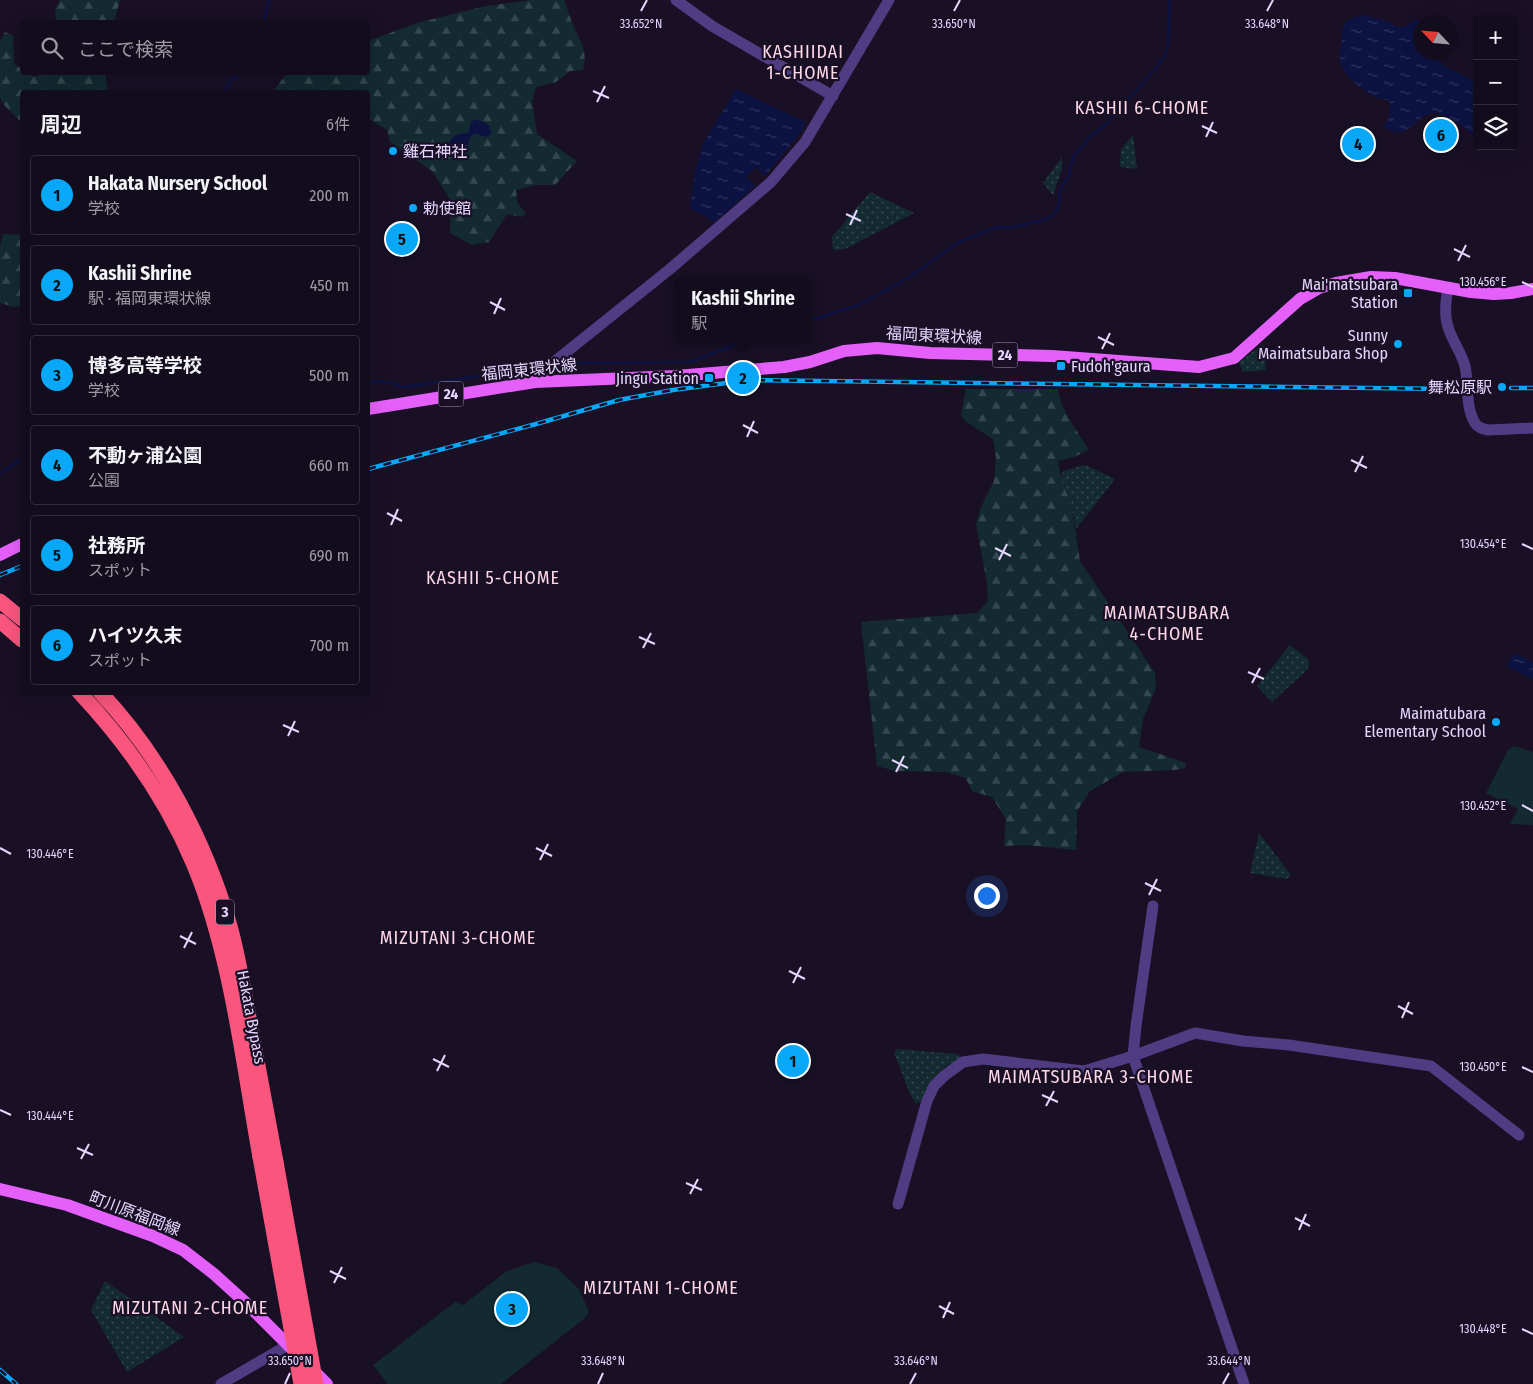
<!DOCTYPE html>
<html lang="ja">
<head>
<meta charset="utf-8">
<style>
	body { margin:0; font-family:"Fira Sans Condensed","Noto Sans JP",sans-serif; background:#201a29; color:#f1f3f6 }
	.controls { position:absolute; right:15px; top:15px; display:grid; overflow:hidden; border-radius:5px; box-shadow:0 5px 20px #0002 }
	.controls button { width:45px; height:45px; display:grid; place-items:center; padding:0; border:0; border-bottom:1px solid #322c3b; background:#130c1c; color:#f1f3f6; font:25px sans-serif }
	.compass { position:absolute; left:1413px; top:15px; width:45px; height:45px; border-radius:50%; background:#130c1c; box-shadow:0 5px 20px #0002; rotate:296deg }
	.you { position:absolute; left:986px; top:895px; width:18px; height:18px; margin:-12px; border:4px solid #fff; border-radius:50%; background:#1a73e8; box-shadow:0 0 0 8px #1a73e833 }
	.badge { display:grid; place-items:center; width:32px; height:32px; border-radius:50%; background:#08a7f8; color:#111; font-size:16px; font-weight:700 }
	.pin { position:absolute; translate:-50% -50%; border:2px solid #fff; box-shadow:0 1px 5px #0006 }
	.popup { position:absolute; left:674px; top:278px; width:138px; height:65px; box-sizing:border-box; display:grid; place-content:center; border-radius:5px; background:#130c1c; filter:drop-shadow(0 1px 4px #0005); font-size:16px; white-space:nowrap; color:#9d9ba3 }
	.popup b { font-size:19px; color:#f1f3f6 }
	.popup::after { content:''; position:absolute; left:50%; top:100%; margin-left:-10px; border:10px solid transparent; border-top-color:#130c1c }
	.list { margin:0; padding:0; list-style:none }
	h2 { display:flex; justify-content:space-between; align-items:center; height:65px; margin:0; padding:0 20px; font-size:21px }
	h2 small { font-size:16px; font-weight:400; color:#9d9ba3 }
	.list li { display:grid; grid-template-columns:32px 1fr auto; gap:15px; align-items:center; box-sizing:border-box; height:80px; margin:0 10px 10px; padding:0 10px; border:1px solid #322c3b; border-radius:5px }
	.list b { display:block; font-size:19px; white-space:nowrap }
	.list p { margin:0; font-size:16px; white-space:nowrap; color:#9d9ba3 }
	.list em { font-size:16px; font-style:normal; color:#9d9ba3 }
	.icon { flex:none; width:28px; height:28px; fill:none; stroke:currentColor; stroke-width:2; stroke-linecap:round; stroke-linejoin:round }
	.map { position:relative; flex:none; width:1533px; height:1384px; overflow:hidden }
	.search { position:absolute; background:#130c1c; box-shadow:0 5px 20px #0002; left:20px; top:20px; width:350px; height:55px; display:flex; align-items:center; gap:12px; box-sizing:border-box; padding:0 18px; border-radius:5px; color:#9d9ba3; font-size:19px }
	.panel { position:absolute; background:#130c1c; box-shadow:0 5px 20px #0002; left:20px; top:90px; width:350px; height:605px; border-radius:5px }
	.map>svg:first-child { display:block }
	.forest { fill:url(#forest-firs) }
	.park { fill:url(#park-dots) }
	.garden { fill:#132a30 }
	.water { fill:url(#water-ripples) }
	.lines { fill:none; stroke-linecap:round; stroke-linejoin:round }
	.stream { stroke:#0c1343; stroke-width:2.5 }
	.minor { stroke:#503c83; stroke-width:11 }
	.major { stroke:#e560fa; stroke-width:12 }
	.highway { stroke:#fa557d; stroke-width:15 }
	.rail-casing { stroke:#08a7f8; stroke-width:4.5 }
	.rail { stroke:#191026; stroke-width:2.5; stroke-dasharray:8; stroke-linecap:butt }
	.highway-bridge { stroke:#fa557d; stroke-width:15 }
	.ticks { fill:none; stroke:#e4d6fe; stroke-width:2 }
	.poi-dot { fill:#08a7f8; stroke:#191026; stroke-width:2 }
	.labels { text-anchor:middle; stroke-width:4.5; stroke-linejoin:round; paint-order:stroke }
	.shield { fill:#191026; stroke:#a79bbd; stroke-width:1 }
	.shield-label { font-size:15px; font-weight:bold; fill:#e4d6fe }
	.poi-label { font-size:16px; fill:#e4d6fe; stroke:#191026; text-anchor:end }
	.street-label { font-size:16px; fill:#e4d6fe; stroke:#191026 }
	.neighbourhood-label { font-size:18px; letter-spacing:1px; fill:#fed8e7; stroke:#191026 }
	.ticks-label { font-size:12px; text-anchor:middle; fill:#e4d6fe; stroke:#191026; stroke-width:4.5; stroke-linejoin:round; paint-order:stroke }
</style>
</head>
<body>
<div class="map">
<svg width="1533" height="1384" viewBox="0 0 1533 1384">
	<defs>
		<pattern id="forest-firs" width="22" height="20" patternUnits="userSpaceOnUse" patternTransform="scale(1.25)"><rect width="22" height="20" fill="#132a30"/><path d="M5 1l3.5 6h-7zM16 11l3.5 6h-7z" fill="#35484f"/></pattern>
		<pattern id="park-dots" width="8" height="8" patternUnits="userSpaceOnUse" patternTransform="scale(1.25)"><rect width="8" height="8" fill="#132a30"/><path d="M2 2h.1M6 6h.1" fill="none" stroke="#35484f" stroke-width="1.8" stroke-linecap="round"/></pattern>
		<pattern id="water-ripples" width="26" height="14" patternUnits="userSpaceOnUse" patternTransform="scale(1.25)"><rect width="26" height="14" fill="#0c1343"/><path d="M2 4q2-2 4 0t4 0M15 11q2-2 4 0t4 0" fill="none" stroke="#2f355f"/></pattern>
	</defs>
	<rect width="100%" height="100%" fill="#191026"/>
	<path class="forest" d="M60 0H120L114 22H56L55 10Z
		M530 0H564C568 9 570 19 574 27 581 44 588 50 583 70L570 71 556 82 536 87 532 101 537 134 577 161 555 185H534L516 190 517 202 526 214 521 217 507 214 489 242 472 245 450 233 451 201 432 171 390 142 387 130 368 118V92H273L284 77 290 73 368 72V41L417 23 481 7Z
		M5 32 13 35 14 64 22 69V72L28 73 35 77 43 73H105L108 92H22V120H19L3 104 0 97V41Z
		M3 234 22 235V305L14 307 0 303V248Z
		M966 389H1058C1060 410 1078 432 1089 450L1074 457 1058 461 1061 478 1071 504 1080 561 1155 673 1156 688 1143 719 1139 747 1186 763 1185 768 1176 770 1123 772 1090 791 1077 811 1076 850 1026 845 1004 846 1006 819 992 797 972 791 966 778 945 772 895 771 877 766 861 622 977 613 988 601 987 583 976 525 981 507 994 481 996 457 993 439 965 421 961 414Z"/>
	<path class="park" d="M1367 130 1375 148 1349 159 1342 139Z
		M1133 135 1137 169 1120 167 1121 149Z
		M1062 157V169L1053 195 1043 183Z
		M870 192 914 213 845 249 833 250 832 236 840 228Z
		M1263 344 1266 370 1243 372 1239 362Z
		M1085 465 1115 479 1076 529 1071 504 1061 478 1063 471Z
		M1290 645 1308 659 1309 664 1307 670 1272 702 1257 686Z
		M1259 833 1291 875 1287 879 1250 873Z
		M897 1049 958 1054 960 1057C956 1063 949 1064 943 1069 934 1078 929 1089 924 1101L916 1103 911 1096 894 1053Z
		M105 1281 184 1337 127 1372 91 1310Z"/>
	<path class="garden" d="M1514 746 1533 752V825L1510 824 1518 809 1486 793 1508 750Z
		M534 1262 557 1268 579 1289 589 1312 585 1318 501 1384H388L373 1365 455 1302 463 1305 507 1271Z"/>
	<path class="water" d="M1362 15 1390 22C1398 32 1408 25 1416 20L1424 22H1420V52L1432 53 1444 66 1477 82V137C1464 129 1455 119 1440 114 1423 107 1415 131 1399 132 1394 132 1388 129 1383 128L1389 118 1390 101C1385 99 1380 99 1375 97 1364 92 1342 74 1340 61 1339 54 1341 45 1342 38 1343 20 1346 20 1362 15Z
		M736 89 805 122 802 131 765 176 756 167 746 177 755 186 715 222 690 208 695 172 703 144Z
		M475 119 488 124 492 133C486 140 481 135 473 134 463 145 475 160 450 156L447 146C453 136 456 133 468 133L471 122Z
		M1514 653 1533 662V679L1507 666Z"/>
	<g class="lines">
		<path class="stream" d="M264 22 269 0
			M225 92C228 81 234 77 244 72
			M699 279 701 282
			M808 321 858 305 870 299 908 278 959 242 997 227H1014L1046 219 1053 215 1059 205V193L1069 175 1073 157 1090 137 1108 122 1154 70 1165 56 1168 46 1170 0
			M731 339 734 345
			M558 365 570 363 691 362 734 345 744 339
			M368 383C380 379 392 383 404 387L543 367
			M0 473 22 459"/>
		<path class="minor" d="M676 0 712 26 833 96
			M1448 288C1446 299 1444 312 1447 323 1450 338 1461 351 1465 366 1469 384 1465 407 1475 423 1478 428 1483 429 1488 430L1533 428
			M535 382 549 366 670 269 771 182 805 142 889 0
			M1153 906 1136 1026 1133 1056 1244 1384
			M898 1204 927 1101 934 1086 944 1076 963 1062 983 1059 1084 1071 1133 1056 1195 1033 1243 1041 1289 1045 1431 1066 1519 1135
			M221 1384 288 1345"/>
		<path class="major" d="M368 409 535 382 676 376 784 367 810 362 844 351 877 348 930 353 1052 356 1199 367 1234 358 1300 299 1319 288 1336 283 1371 277 1395 278 1471 292 1494 294 1511 293 1533 289
			M0 555 22 544
			M0 1189 67 1205 153 1236 183 1250 214 1274 246 1303 327 1384"/>
		<path class="highway" d="M0 601 22 619
			M0 621 22 640
			M79 692C127 743 167 801 194 865 231 954 243 1063 260 1157
			M100 692C162 758 205 840 230 926 239 958 244 991 250 1023 259 1069 267 1116 276 1162"/>
		<defs>
			<path id="rail" d="M1511 388H1533
				M368 469 536 424 619 400 673 390 749 380 1450 389
				M0 575 22 566
				M0 1370 16 1384"/>
		</defs>
		<use href="#rail" class="rail-casing"/>
		<use href="#rail" class="rail"/>
		<path class="highway-bridge" d="M260 1157 301 1384
			M276 1162 316 1384"/>
	</g>
	<path class="ticks" d="M641 11 647 0M954 11 960 0M1267 11 1273 0M593 91 609 98M597 102 605 86M1202 126 1217 133M1206 137 1213 122M846 214 861 221M850 225 857 210M1454 249 1470 257M1458 261 1466 245M1522 282 1533 287M490 302 505 310M494 314 501 298M1098 337 1114 345M1102 349 1110 333M743 425 758 433M747 437 754 421M1351 460 1367 468M1355 472 1363 456M387 513 402 521M391 525 398 509M1522 544 1533 549M995 548 1011 556M999 560 1007 544M639 637 655 644M643 648 651 633M1248 672 1264 679M1252 683 1260 668M283 725 299 732M288 736 295 721M892 760 908 768M896 772 904 756M1522 805 1533 811M0 848 11 854M536 848 552 856M540 860 548 844M1145 883 1161 891M1149 895 1157 879M180 936 196 944M184 948 192 932M789 971 805 979M793 983 801 967M1398 1006 1413 1014M1402 1018 1409 1002M433 1059 449 1067M1522 1067 1533 1072M437 1071 445 1055M1042 1095 1058 1102M1046 1106 1054 1091M0 1110 11 1115M77 1148 93 1155M81 1159 89 1144M686 1183 702 1190M690 1194 698 1179M1295 1218 1310 1226M1299 1230 1306 1214M330 1271 346 1279M334 1283 342 1267M939 1306 954 1314M943 1318 950 1302M1522 1329 1533 1334M285 1384 290 1373M598 1384 603 1373M910 1384 916 1373M1223 1384 1229 1373"/>
	<g class="poi-dot">
		<circle cx="393" cy="151" r="5"/>
		<circle cx="413" cy="208" r="5"/>
		<rect x="1403" y="288" width="10" height="10" rx="2.5"/>
		<circle cx="1398" cy="344" r="5"/>
		<rect x="1056" y="361" width="10" height="10" rx="2.5"/>
		<rect x="704" y="373" width="10" height="10" rx="2.5"/>
		<circle cx="1502" cy="387" r="5"/>
		<circle cx="1496" cy="722" r="5"/>
	</g>
	<g class="labels">
		<g class="shield">
			<rect x="992.5" y="342.5" width="25" height="25" rx="4"/>
			<rect x="438.5" y="381.5" width="25" height="25" rx="4"/>
			<rect x="216" y="899.5" width="18" height="25" rx="4"/>
		</g>
		<g class="shield-label">
			<text x="1005" y="360">24</text>
			<text x="451" y="399">24</text>
			<text x="225" y="917">3</text>
		</g>
		<g class="poi-label">
			<text x="403" y="157" text-anchor="start">雞石神社</text>
			<text x="423" y="214" text-anchor="start">勅使館</text>
			<text x="1398" y="290">Mai'matsubara<tspan x="1398" dy="18">Station</tspan></text>
			<text x="1388" y="341">Sunny<tspan x="1388" dy="18">Maimatsubara Shop</tspan></text>
			<text x="1071" y="372" text-anchor="start">Fudoh'gaura</text>
			<text x="699" y="384">Jingu Station</text>
			<text x="1492" y="393">舞松原駅</text>
			<text x="1486" y="719">Maimatubara<tspan x="1486" dy="18">Elementary School</tspan></text>
		</g>
		<g class="street-label">
			<text transform="translate(934 335) rotate(3)" y="6">福岡東環状線</text>
			<text transform="translate(529 369) rotate(-6)" y="6">福岡東環状線</text>
			<text transform="translate(252 1017) rotate(79)" y="6">Hakata Bypass</text>
			<text transform="translate(135 1213) rotate(21)" y="6">町川原福岡線</text>
		</g>
		<g class="neighbourhood-label">
			<text x="803" y="58">KASHIIDAI<tspan x="803" dy="21">1-CHOME</tspan></text>
			<text x="1142" y="114">KASHII 6-CHOME</text>
			<text x="493" y="584">KASHII 5-CHOME</text>
			<text x="1167" y="619">MAIMATSUBARA<tspan x="1167" dy="21">4-CHOME</tspan></text>
			<text x="458" y="944">MIZUTANI 3-CHOME</text>
			<text x="1091" y="1083">MAIMATSUBARA 3-CHOME</text>
			<text x="661" y="1294">MIZUTANI 1-CHOME</text>
			<text x="190" y="1314">MIZUTANI 2-CHOME</text>
		</g>
	</g>
	<g class="ticks-label">
		<text x="641" y="28">33.652°N</text>
		<text x="954" y="28">33.650°N</text>
		<text x="1267" y="28">33.648°N</text>
		<text x="1483" y="286">130.456°E</text>
		<text x="1483" y="548">130.454°E</text>
		<text x="1483" y="810">130.452°E</text>
		<text x="50" y="858">130.446°E</text>
		<text x="1483" y="1071">130.450°E</text>
		<text x="50" y="1120">130.444°E</text>
		<text x="1483" y="1333">130.448°E</text>
		<text x="290" y="1365">33.650°N</text>
		<text x="603" y="1365">33.648°N</text>
		<text x="916" y="1365">33.646°N</text>
		<text x="1229" y="1365">33.644°N</text>
	</g>
</svg>
<div class="controls">
<button>+</button>
<button>−</button>
<button><svg class="icon" aria-label="layers" viewBox="0 0 24 24"><path d="M12 4l9 5-9 5-9-5zM3 14l9 5 9-5"/></svg></button>
</div>
<svg class="compass" viewBox="-18 -18 36 36"><path d="M0-13l5 13h-10z" fill="#e53935"/><path d="M0 13l5-13h-10z" fill="#9d9ba3"/></svg>
<div class="you"></div>
<div class="pin badge" style="left:793px;top:1061px">1</div>
<div class="pin badge" style="left:743px;top:378px">2</div>
<div class="popup"><b>Kashii Shrine</b>駅</div>
<div class="pin badge" style="left:512px;top:1309px">3</div>
<div class="pin badge" style="left:1358px;top:144px">4</div>
<div class="pin badge" style="left:402px;top:239px">5</div>
<div class="pin badge" style="left:1441px;top:135px">6</div>
<div class="search"><svg class="icon" aria-label="search" viewBox="0 0 24 24"><circle cx="10" cy="10" r="6"/><path d="M15 15l6 6"/></svg>ここで検索</div>
<section class="panel">
<h2>周辺<small>6件</small></h2>
<ul class="list">
<li><span class="badge">1</span><div><b>Hakata Nursery School</b><p>学校</p></div><em>200 m</em></li>
<li><span class="badge">2</span><div><b>Kashii Shrine</b><p>駅 · 福岡東環状線</p></div><em>450 m</em></li>
<li><span class="badge">3</span><div><b>博多高等学校</b><p>学校</p></div><em>500 m</em></li>
<li><span class="badge">4</span><div><b>不動ヶ浦公園</b><p>公園</p></div><em>660 m</em></li>
<li><span class="badge">5</span><div><b>社務所</b><p>スポット</p></div><em>690 m</em></li>
<li><span class="badge">6</span><div><b>ハイツ久末</b><p>スポット</p></div><em>700 m</em></li>
</ul>
</section>
</div>
</body>
</html>
